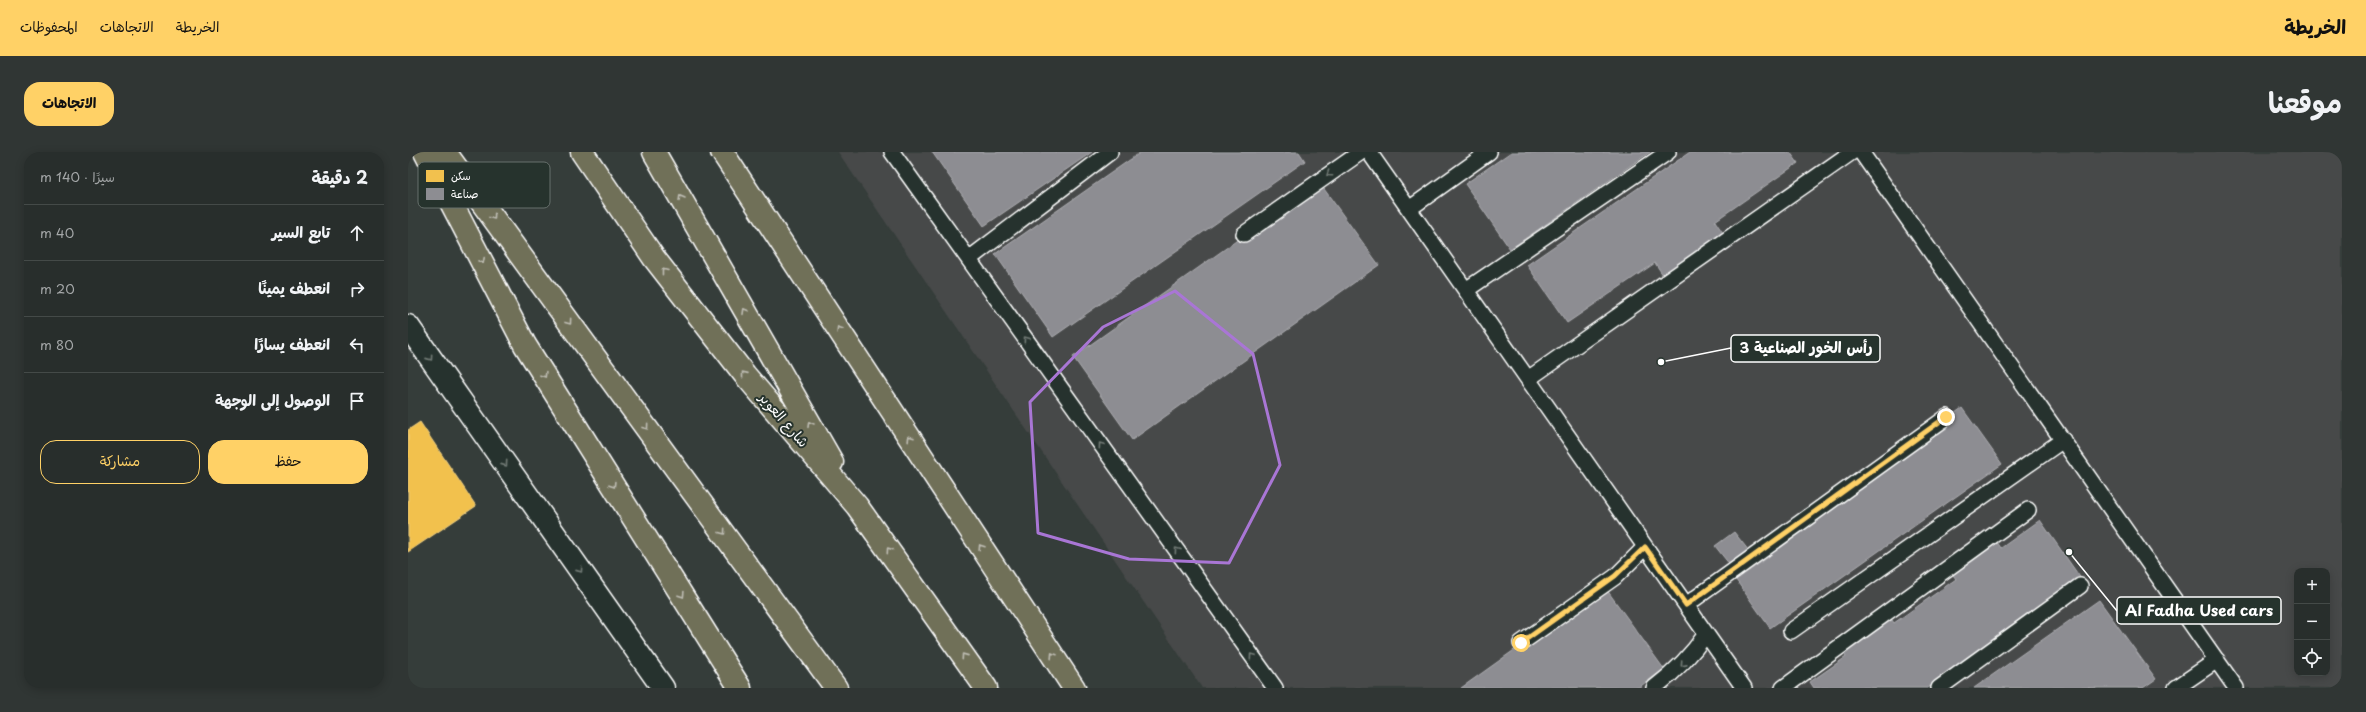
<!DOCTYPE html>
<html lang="ar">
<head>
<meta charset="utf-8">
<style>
	body { margin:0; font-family:"Playpen Sans","Playpen Sans Arabic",sans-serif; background:#303634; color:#f1f3f6; direction:rtl }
	.controls { position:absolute; right:12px; bottom:12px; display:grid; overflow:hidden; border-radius:8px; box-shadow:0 2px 10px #0003 }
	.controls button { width:36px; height:36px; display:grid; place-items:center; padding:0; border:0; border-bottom:1px solid #444a48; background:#282e2c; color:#f1f3f6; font:20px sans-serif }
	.stop { position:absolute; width:12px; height:12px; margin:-9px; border:3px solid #ffd166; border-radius:50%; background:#fff }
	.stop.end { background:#ffd166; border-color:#fff; box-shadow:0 1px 4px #0008 }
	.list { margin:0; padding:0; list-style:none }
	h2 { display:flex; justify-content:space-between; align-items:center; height:52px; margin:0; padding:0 16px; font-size:17px }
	h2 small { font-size:13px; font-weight:400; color:#a5a8a9 }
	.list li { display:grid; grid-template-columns:26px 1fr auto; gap:12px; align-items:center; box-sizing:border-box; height:56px; padding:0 16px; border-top:1px solid #444a48 }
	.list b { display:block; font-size:15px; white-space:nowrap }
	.list em { font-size:13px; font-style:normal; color:#a5a8a9 }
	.actions { display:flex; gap:8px; padding:12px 16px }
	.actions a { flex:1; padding:9px 0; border:1px solid #ffd166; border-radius:16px; text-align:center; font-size:14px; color:#ffd166 }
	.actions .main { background:#ffd166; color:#111 }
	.icon { flex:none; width:22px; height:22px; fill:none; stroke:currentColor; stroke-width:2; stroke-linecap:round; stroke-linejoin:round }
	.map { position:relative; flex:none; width:1934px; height:536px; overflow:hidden; direction:ltr; border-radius:16px }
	header { display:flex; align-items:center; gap:24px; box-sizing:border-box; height:56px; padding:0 20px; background:#ffd166; color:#111 }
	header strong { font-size:19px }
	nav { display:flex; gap:22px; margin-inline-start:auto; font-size:14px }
	.intro { display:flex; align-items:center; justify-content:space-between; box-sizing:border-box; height:96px; padding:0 24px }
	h1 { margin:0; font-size:28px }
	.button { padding:10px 18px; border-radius:16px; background:#ffd166; color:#111; font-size:14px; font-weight:700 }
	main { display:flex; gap:24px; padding:0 24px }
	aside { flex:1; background:#282e2c; border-radius:16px; box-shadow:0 2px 10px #0003 }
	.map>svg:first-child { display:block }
	.built { fill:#474949; fill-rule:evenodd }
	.homes { fill:#f2c14e; stroke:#f6d483 }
	.industry { fill:#8d8d92; stroke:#afafb3 }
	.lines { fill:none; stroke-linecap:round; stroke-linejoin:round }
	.service-casing { stroke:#fff; stroke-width:18 }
	.minor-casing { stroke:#fff; stroke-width:25 }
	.primary-casing { stroke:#fff; stroke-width:25 }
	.motorway-casing { stroke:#fff; stroke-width:25 }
	.service { stroke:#26332d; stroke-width:15 }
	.minor { stroke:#26332d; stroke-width:22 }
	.primary { stroke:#706f59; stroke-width:22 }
	.motorway { stroke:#706f59; stroke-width:22 }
	.oneway { stroke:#727a76 }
	.oneway2 { stroke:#bfbeb4 }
	.route { stroke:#ffd166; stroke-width:5 }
	.marked { fill:none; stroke:#a976d5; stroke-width:3; stroke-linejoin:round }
	.labels { text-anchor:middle; stroke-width:4; stroke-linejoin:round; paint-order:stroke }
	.street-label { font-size:14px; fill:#fff; stroke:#26332d }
	.key { fill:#26332d; stroke:#67706c; stroke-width:1 }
	.key-label { font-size:11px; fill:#fff }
	.leader { fill:none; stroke:#fff; stroke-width:1.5 }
	.callout-dot { fill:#fff; stroke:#26332d; stroke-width:1.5 }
	.callout { fill:#26332d; stroke:#fff; stroke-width:1.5 }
	.callout-label { font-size:15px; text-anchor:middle; font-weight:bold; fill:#fff }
</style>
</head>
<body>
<header>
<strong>الخريطة</strong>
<nav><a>الخريطة</a><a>الاتجاهات</a><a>المحفوظات</a></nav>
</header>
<div class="intro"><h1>موقعنا</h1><a class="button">الاتجاهات</a></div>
<main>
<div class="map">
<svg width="1934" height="536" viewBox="0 0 1934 536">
	<rect width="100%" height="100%" fill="#353d3a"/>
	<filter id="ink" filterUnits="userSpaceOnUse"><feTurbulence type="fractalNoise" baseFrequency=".025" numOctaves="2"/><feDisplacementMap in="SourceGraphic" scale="8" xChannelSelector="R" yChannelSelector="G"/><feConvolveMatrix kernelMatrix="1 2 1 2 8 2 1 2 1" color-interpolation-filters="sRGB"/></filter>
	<g filter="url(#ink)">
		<path class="built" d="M430 0H1934V536H794ZM1889 419H1919V521H1889Z"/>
		<path class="homes" d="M12 270 68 354 0 400V278Z"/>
		<path class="industry" d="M524 0H684L576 74Z
			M733 0H891L897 9 645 185 587 102Z
			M1103 0H1242L1102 97 1057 32Z
			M1282 0H1382L1390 11 1307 69 1317 84 1257 126 1247 111 1159 171 1119 113Z
			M911 30 971 113 724 288 665 205Z
			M1554 256 1594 312 1362 476 1328 428 1362 404 1356 396Z
			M1632 368 1674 428 1520 536H1406L1402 530 1438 505 1432 496 1480 462 1486 471 1548 427 1540 416 1585 384 1593 396Z
			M1326 380 1341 399 1322 413 1307 394Z
			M1196 434 1256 517 1230 536H1053Z
			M1691 448 1748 527 1735 536H1566Z"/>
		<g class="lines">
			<defs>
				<path id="service" d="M484 0 867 536
					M961 0 1336 536
					M1453 0 1828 536
					M1001 57 1081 0
					M836 82 953 0
					M561 107 702 0
					M1058 138 1260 0
					M1120 227 1444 0
					M1278 453 1539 265
					M1383 479 1655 288
					M1113 491 1207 425 1237 395
					M1246 536C1267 520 1283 504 1298 482
					M1375 536 1620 358
					M1531 536 1672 434
					M1768 536 1809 508"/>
				<path id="minor" d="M0 174 255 536"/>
				<path id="primary" d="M314 0 666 536"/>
				<path id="motorway" d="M17 0 117 193 332 536
					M37 0 428 536
					M174 0 246 106 337 223 449 354 578 536
					M246 0 424 310"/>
			</defs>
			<use href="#service" class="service-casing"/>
			<use href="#minor" class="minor-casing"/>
			<use href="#primary" class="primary-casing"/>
			<use href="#motorway" class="motorway-casing"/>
			<use href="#service" class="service"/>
			<use href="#minor" class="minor"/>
			<use href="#primary" class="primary"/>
			<use href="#motorway" class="motorway"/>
		</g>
		<defs><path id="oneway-chevron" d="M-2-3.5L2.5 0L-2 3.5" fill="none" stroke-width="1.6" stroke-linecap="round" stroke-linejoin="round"/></defs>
		<g class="oneway">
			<use href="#oneway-chevron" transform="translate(921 22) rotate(145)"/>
			<use href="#oneway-chevron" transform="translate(618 187) rotate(-126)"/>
			<use href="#oneway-chevron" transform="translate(22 206) rotate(55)"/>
			<use href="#oneway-chevron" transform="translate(693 293) rotate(-126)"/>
			<use href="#oneway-chevron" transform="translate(97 312) rotate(55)"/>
			<use href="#oneway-chevron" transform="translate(769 398) rotate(-126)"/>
			<use href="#oneway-chevron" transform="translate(172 418) rotate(55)"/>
			<use href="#oneway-chevron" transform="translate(844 504) rotate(-126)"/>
			<use href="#oneway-chevron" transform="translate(1275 512) rotate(132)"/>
		</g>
		<g class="oneway2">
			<use href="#oneway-chevron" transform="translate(273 46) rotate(-120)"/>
			<use href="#oneway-chevron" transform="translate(85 65) rotate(54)"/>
			<use href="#oneway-chevron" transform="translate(74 109) rotate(63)"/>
			<use href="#oneway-chevron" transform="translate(256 119) rotate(-128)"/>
			<use href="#oneway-chevron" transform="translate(337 159) rotate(-120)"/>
			<use href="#oneway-chevron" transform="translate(161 170) rotate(54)"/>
			<use href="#oneway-chevron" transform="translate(431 177) rotate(-123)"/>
			<use href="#oneway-chevron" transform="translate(336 222) rotate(-129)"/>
			<use href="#oneway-chevron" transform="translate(136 223) rotate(58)"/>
			<use href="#oneway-chevron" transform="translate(402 272) rotate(-120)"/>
			<use href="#oneway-chevron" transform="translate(238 275) rotate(54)"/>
			<use href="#oneway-chevron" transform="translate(502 286) rotate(-123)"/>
			<use href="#oneway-chevron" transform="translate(205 333) rotate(58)"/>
			<use href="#oneway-chevron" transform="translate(315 380) rotate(54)"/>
			<use href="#oneway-chevron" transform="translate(573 395) rotate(-123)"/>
			<use href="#oneway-chevron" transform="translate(481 398) rotate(-125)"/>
			<use href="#oneway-chevron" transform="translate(274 443) rotate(58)"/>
			<use href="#oneway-chevron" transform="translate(645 503) rotate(-123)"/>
			<use href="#oneway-chevron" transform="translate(556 504) rotate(-125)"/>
		</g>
	</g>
	<g class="lines" filter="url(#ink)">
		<path class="route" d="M1113 491 1207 424 1237 395 1278 453 1538 265"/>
	</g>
	<path class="marked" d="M767 139 845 202 872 313 821 411 721 407 630 381 622 250 695 175Z"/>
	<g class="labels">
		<g class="street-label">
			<text transform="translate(376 268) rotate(49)" y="5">شارع العوير</text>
		</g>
	</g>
	<rect x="10" y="10" width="132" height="46" rx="6" class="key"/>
	<rect x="18" y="18" width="18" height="12" fill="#f2c14e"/>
	<rect x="18" y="36" width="18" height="12" fill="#8d8d92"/>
	<g class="key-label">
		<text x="43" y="28">سكن</text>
		<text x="43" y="46">صناعة</text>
	</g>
	<path class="leader" d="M1253 210L1323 196M1661 400L1709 459"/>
	<g class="callout-dot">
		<circle cx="1253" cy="210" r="4"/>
		<circle cx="1661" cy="400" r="4"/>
	</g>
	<g class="callout">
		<rect x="1323" y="183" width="149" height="27" rx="4"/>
		<rect x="1709" y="445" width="164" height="27" rx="4"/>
	</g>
	<g class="callout-label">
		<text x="1398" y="201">رأس الخور الصناعية 3</text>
		<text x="1791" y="464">Al Fadha Used cars</text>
	</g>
</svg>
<div class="controls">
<button>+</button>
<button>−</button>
<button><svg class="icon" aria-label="locate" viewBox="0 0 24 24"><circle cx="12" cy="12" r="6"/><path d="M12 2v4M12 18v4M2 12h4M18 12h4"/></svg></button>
</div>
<div class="stop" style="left:1113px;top:491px"></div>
<div class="stop end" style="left:1538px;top:265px"></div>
</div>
<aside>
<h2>2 دقيقة<small>سيرًا · 140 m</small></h2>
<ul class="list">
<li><svg class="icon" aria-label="ahead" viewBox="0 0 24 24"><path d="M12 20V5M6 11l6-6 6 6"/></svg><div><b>تابع السير</b></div><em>40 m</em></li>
<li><svg class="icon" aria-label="right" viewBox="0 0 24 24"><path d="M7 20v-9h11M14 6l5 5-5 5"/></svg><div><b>انعطف يمينًا</b></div><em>20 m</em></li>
<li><svg class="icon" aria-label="left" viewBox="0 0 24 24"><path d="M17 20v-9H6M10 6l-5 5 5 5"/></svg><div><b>انعطف يسارًا</b></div><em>80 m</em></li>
<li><svg class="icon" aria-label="arrive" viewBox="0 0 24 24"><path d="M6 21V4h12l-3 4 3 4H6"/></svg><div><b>الوصول إلى الوجهة</b></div></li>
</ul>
<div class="actions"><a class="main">حفظ</a><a>مشاركة</a></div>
</aside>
</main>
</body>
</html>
